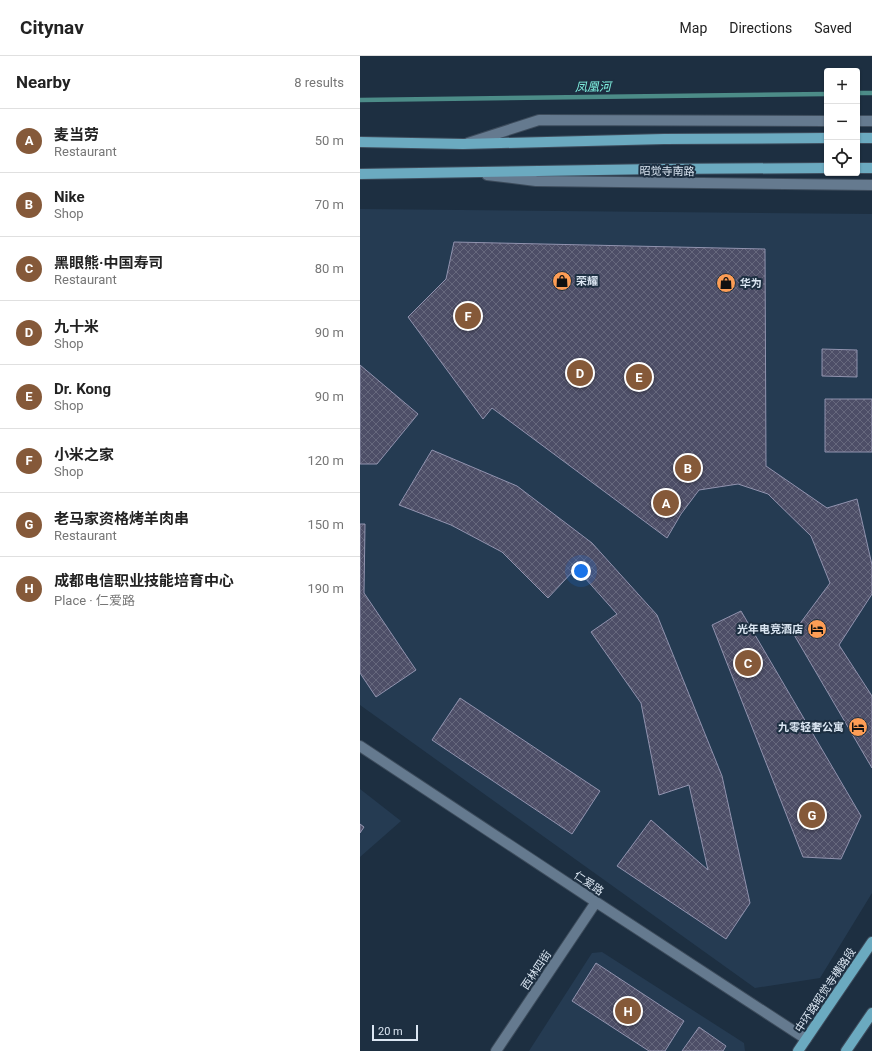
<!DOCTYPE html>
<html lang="en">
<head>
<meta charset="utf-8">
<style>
	body { margin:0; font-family:Roboto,"Noto Sans SC",sans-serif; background:#f2f2f2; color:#222 }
	.controls { position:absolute; right:12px; top:12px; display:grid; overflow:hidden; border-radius:4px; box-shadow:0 1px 3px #0004 }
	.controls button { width:36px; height:36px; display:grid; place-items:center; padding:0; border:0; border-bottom:1px solid #e0e0e0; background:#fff; color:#222; font:20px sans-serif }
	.scale { position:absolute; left:12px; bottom:10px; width:46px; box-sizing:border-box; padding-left:4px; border:2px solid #dbe6f2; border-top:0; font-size:11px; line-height:14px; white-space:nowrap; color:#dbe6f2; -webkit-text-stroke:3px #1d2f41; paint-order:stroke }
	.you { position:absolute; left:221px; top:515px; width:14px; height:14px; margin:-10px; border:3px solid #fff; border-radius:50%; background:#1a73e8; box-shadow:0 0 0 6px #1a73e833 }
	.badge { display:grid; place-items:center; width:26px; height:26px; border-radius:50%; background:#855939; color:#fff; font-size:13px; font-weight:700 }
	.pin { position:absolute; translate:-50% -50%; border:2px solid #fff; box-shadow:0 1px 4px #0006 }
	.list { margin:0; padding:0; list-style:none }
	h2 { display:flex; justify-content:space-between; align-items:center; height:52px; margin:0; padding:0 16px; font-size:17px }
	h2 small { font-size:13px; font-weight:400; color:#767676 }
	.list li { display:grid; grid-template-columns:26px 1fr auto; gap:12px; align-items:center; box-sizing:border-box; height:64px; padding:0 16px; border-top:1px solid #e0e0e0 }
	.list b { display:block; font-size:15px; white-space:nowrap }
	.list p { margin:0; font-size:13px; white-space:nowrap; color:#767676 }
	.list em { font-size:13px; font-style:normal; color:#767676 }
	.icon { flex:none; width:22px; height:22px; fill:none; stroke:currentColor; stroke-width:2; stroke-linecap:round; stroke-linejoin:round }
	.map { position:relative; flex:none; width:512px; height:995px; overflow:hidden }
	header { display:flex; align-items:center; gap:24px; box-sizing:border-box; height:56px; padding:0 20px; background:#fff; border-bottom:1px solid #e0e0e0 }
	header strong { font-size:19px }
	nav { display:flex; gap:22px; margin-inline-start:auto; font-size:14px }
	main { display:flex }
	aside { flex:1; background:#fff }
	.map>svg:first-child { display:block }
	.built { fill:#253b52 }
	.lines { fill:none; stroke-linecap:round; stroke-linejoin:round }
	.stream { stroke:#4c8c88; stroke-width:4.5 }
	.building { fill:url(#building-cross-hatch); stroke:#9193af }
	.minor-casing { stroke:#3d4c5c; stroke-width:12 }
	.tertiary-casing { stroke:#3d4c5c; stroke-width:12 }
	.primary-casing { stroke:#3d4c5c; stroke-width:12 }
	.minor { stroke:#657a8f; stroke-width:10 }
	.tertiary { stroke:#657a8f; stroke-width:10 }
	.primary { stroke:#6baac0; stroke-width:10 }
	.labels { text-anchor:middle; stroke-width:4; stroke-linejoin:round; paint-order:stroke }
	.street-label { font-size:11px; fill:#dbe6f2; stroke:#1d2f41 }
	.poi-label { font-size:11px; font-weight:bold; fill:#dbe6f2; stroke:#1d2f41; text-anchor:start }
	.water-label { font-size:12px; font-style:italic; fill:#7ff1e0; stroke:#1d2f41 }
</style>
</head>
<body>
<header>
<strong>Citynav</strong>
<nav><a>Map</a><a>Directions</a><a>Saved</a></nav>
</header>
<main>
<aside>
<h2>Nearby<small>8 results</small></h2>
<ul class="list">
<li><span class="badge">A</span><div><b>麦当劳</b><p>Restaurant</p></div><em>50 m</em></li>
<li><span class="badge">B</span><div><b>Nike</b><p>Shop</p></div><em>70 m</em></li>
<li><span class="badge">C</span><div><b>黑眼熊·中国寿司</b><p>Restaurant</p></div><em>80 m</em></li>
<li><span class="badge">D</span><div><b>九十米</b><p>Shop</p></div><em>90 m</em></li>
<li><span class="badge">E</span><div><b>Dr. Kong</b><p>Shop</p></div><em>90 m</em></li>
<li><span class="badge">F</span><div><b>小米之家</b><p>Shop</p></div><em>120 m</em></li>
<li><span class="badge">G</span><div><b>老马家资格烤羊肉串</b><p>Restaurant</p></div><em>150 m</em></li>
<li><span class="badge">H</span><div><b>成都电信职业技能培育中心</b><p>Place · 仁爱路</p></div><em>190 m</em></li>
</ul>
</aside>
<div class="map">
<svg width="512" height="995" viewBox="0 0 512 995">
	<defs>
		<pattern id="building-cross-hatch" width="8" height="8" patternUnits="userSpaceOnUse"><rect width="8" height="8" fill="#4d4e67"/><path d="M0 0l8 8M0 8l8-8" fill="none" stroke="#66687d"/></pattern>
	</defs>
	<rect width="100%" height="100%" fill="#1d2f41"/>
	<path class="built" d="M0 153 512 158V837L460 922 395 932 0 649Z
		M0 733 41 765 0 801Z
		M242 896 384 987 385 995H169L232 897Z"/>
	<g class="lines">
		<path class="stream" d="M497 37H512
			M0 44 467 38"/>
	</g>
	<path class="building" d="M94 186 405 193 406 410 467 452 497 443 512 509V538L479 589 512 640V712L433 577 470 527 451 480 408 438 378 428 339 434 321 458 307 482 132 352 123 363 48 261 86 223Z
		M462 293 497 294V321L462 320Z
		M0 309 58 358 17 408H0Z
		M465 343H512V396H465Z
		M72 394 157 430 232 487 297 559 362 720 390 847 366 883 257 810 291 764 348 814 329 729 299 739 281 647 231 576 257 558 216 512 188 542 142 496 91 469 39 449Z
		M0 468H5L4 537 56 614 16 641 0 617Z
		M381 555 501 760 481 803 443 801 352 569Z
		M100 642 240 735 212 778 72 684Z
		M0 768 4 771 0 777Z
		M236 907 324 965 305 995H289L212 945Z
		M339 971 366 990 363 995H322Z"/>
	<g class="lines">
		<defs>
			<path id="minor" d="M0 690 236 846 446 983
				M136 995 236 846"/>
			<path id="tertiary" d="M497 65H512
				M108 87 179 64 467 65
				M127 119 176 125 512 129"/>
			<path id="primary" d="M497 82H512
				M0 86 103 88 304 83 467 82
				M497 112H512
				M0 118 298 113 467 112
				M438 995 512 886
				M486 995 512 957"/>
		</defs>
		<use href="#minor" class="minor-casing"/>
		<use href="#tertiary" class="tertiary-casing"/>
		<use href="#primary" class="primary-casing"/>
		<use href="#minor" class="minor"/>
		<use href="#tertiary" class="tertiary"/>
		<use href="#primary" class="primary"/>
	</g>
	<defs>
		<symbol id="shop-disc" viewBox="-11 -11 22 22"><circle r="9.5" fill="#fd9d55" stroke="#1d2f41"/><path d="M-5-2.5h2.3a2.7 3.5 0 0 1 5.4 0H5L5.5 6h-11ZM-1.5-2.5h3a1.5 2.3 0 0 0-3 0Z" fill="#111"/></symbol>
		<symbol id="hotel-disc" viewBox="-11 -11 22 22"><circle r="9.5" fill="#fd9d55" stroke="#1d2f41"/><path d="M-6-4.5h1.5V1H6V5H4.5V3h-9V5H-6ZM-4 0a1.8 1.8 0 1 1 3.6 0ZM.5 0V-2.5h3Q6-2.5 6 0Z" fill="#111"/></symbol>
	</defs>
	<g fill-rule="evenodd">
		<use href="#shop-disc" x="191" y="214" width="22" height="22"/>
		<use href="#shop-disc" x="355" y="216" width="22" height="22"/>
		<use href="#hotel-disc" x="446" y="562" width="22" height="22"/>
		<use href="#hotel-disc" x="487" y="660" width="22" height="22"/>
	</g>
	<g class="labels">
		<g class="street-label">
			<text transform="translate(307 115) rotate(1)" y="4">昭觉寺南路</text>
			<text transform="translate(229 827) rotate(34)" y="4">仁爱路</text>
			<text transform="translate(176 914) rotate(-56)" y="4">西林四街</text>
			<text transform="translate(465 934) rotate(-56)" y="4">中环路昭觉寺横路段</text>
		</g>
		<g class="poi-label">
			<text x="216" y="229">荣耀</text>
			<text x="380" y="231">华为</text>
			<text x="443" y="577" text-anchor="end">光年电竞酒店</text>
			<text x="484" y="675" text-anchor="end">九零轻奢公寓</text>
		</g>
		<g class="water-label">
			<text transform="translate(233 31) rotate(-1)" y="4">凤凰河</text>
		</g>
	</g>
</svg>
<div class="controls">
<button>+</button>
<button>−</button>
<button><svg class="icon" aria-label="locate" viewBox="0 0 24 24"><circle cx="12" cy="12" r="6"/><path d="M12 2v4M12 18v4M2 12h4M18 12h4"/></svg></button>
</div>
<div class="scale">20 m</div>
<div class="you"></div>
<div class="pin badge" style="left:306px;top:447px">A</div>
<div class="pin badge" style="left:328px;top:412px">B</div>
<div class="pin badge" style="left:388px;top:607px">C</div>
<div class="pin badge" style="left:220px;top:317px">D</div>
<div class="pin badge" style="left:279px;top:321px">E</div>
<div class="pin badge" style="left:108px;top:260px">F</div>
<div class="pin badge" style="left:452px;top:759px">G</div>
<div class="pin badge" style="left:268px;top:955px">H</div>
</div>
</main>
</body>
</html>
